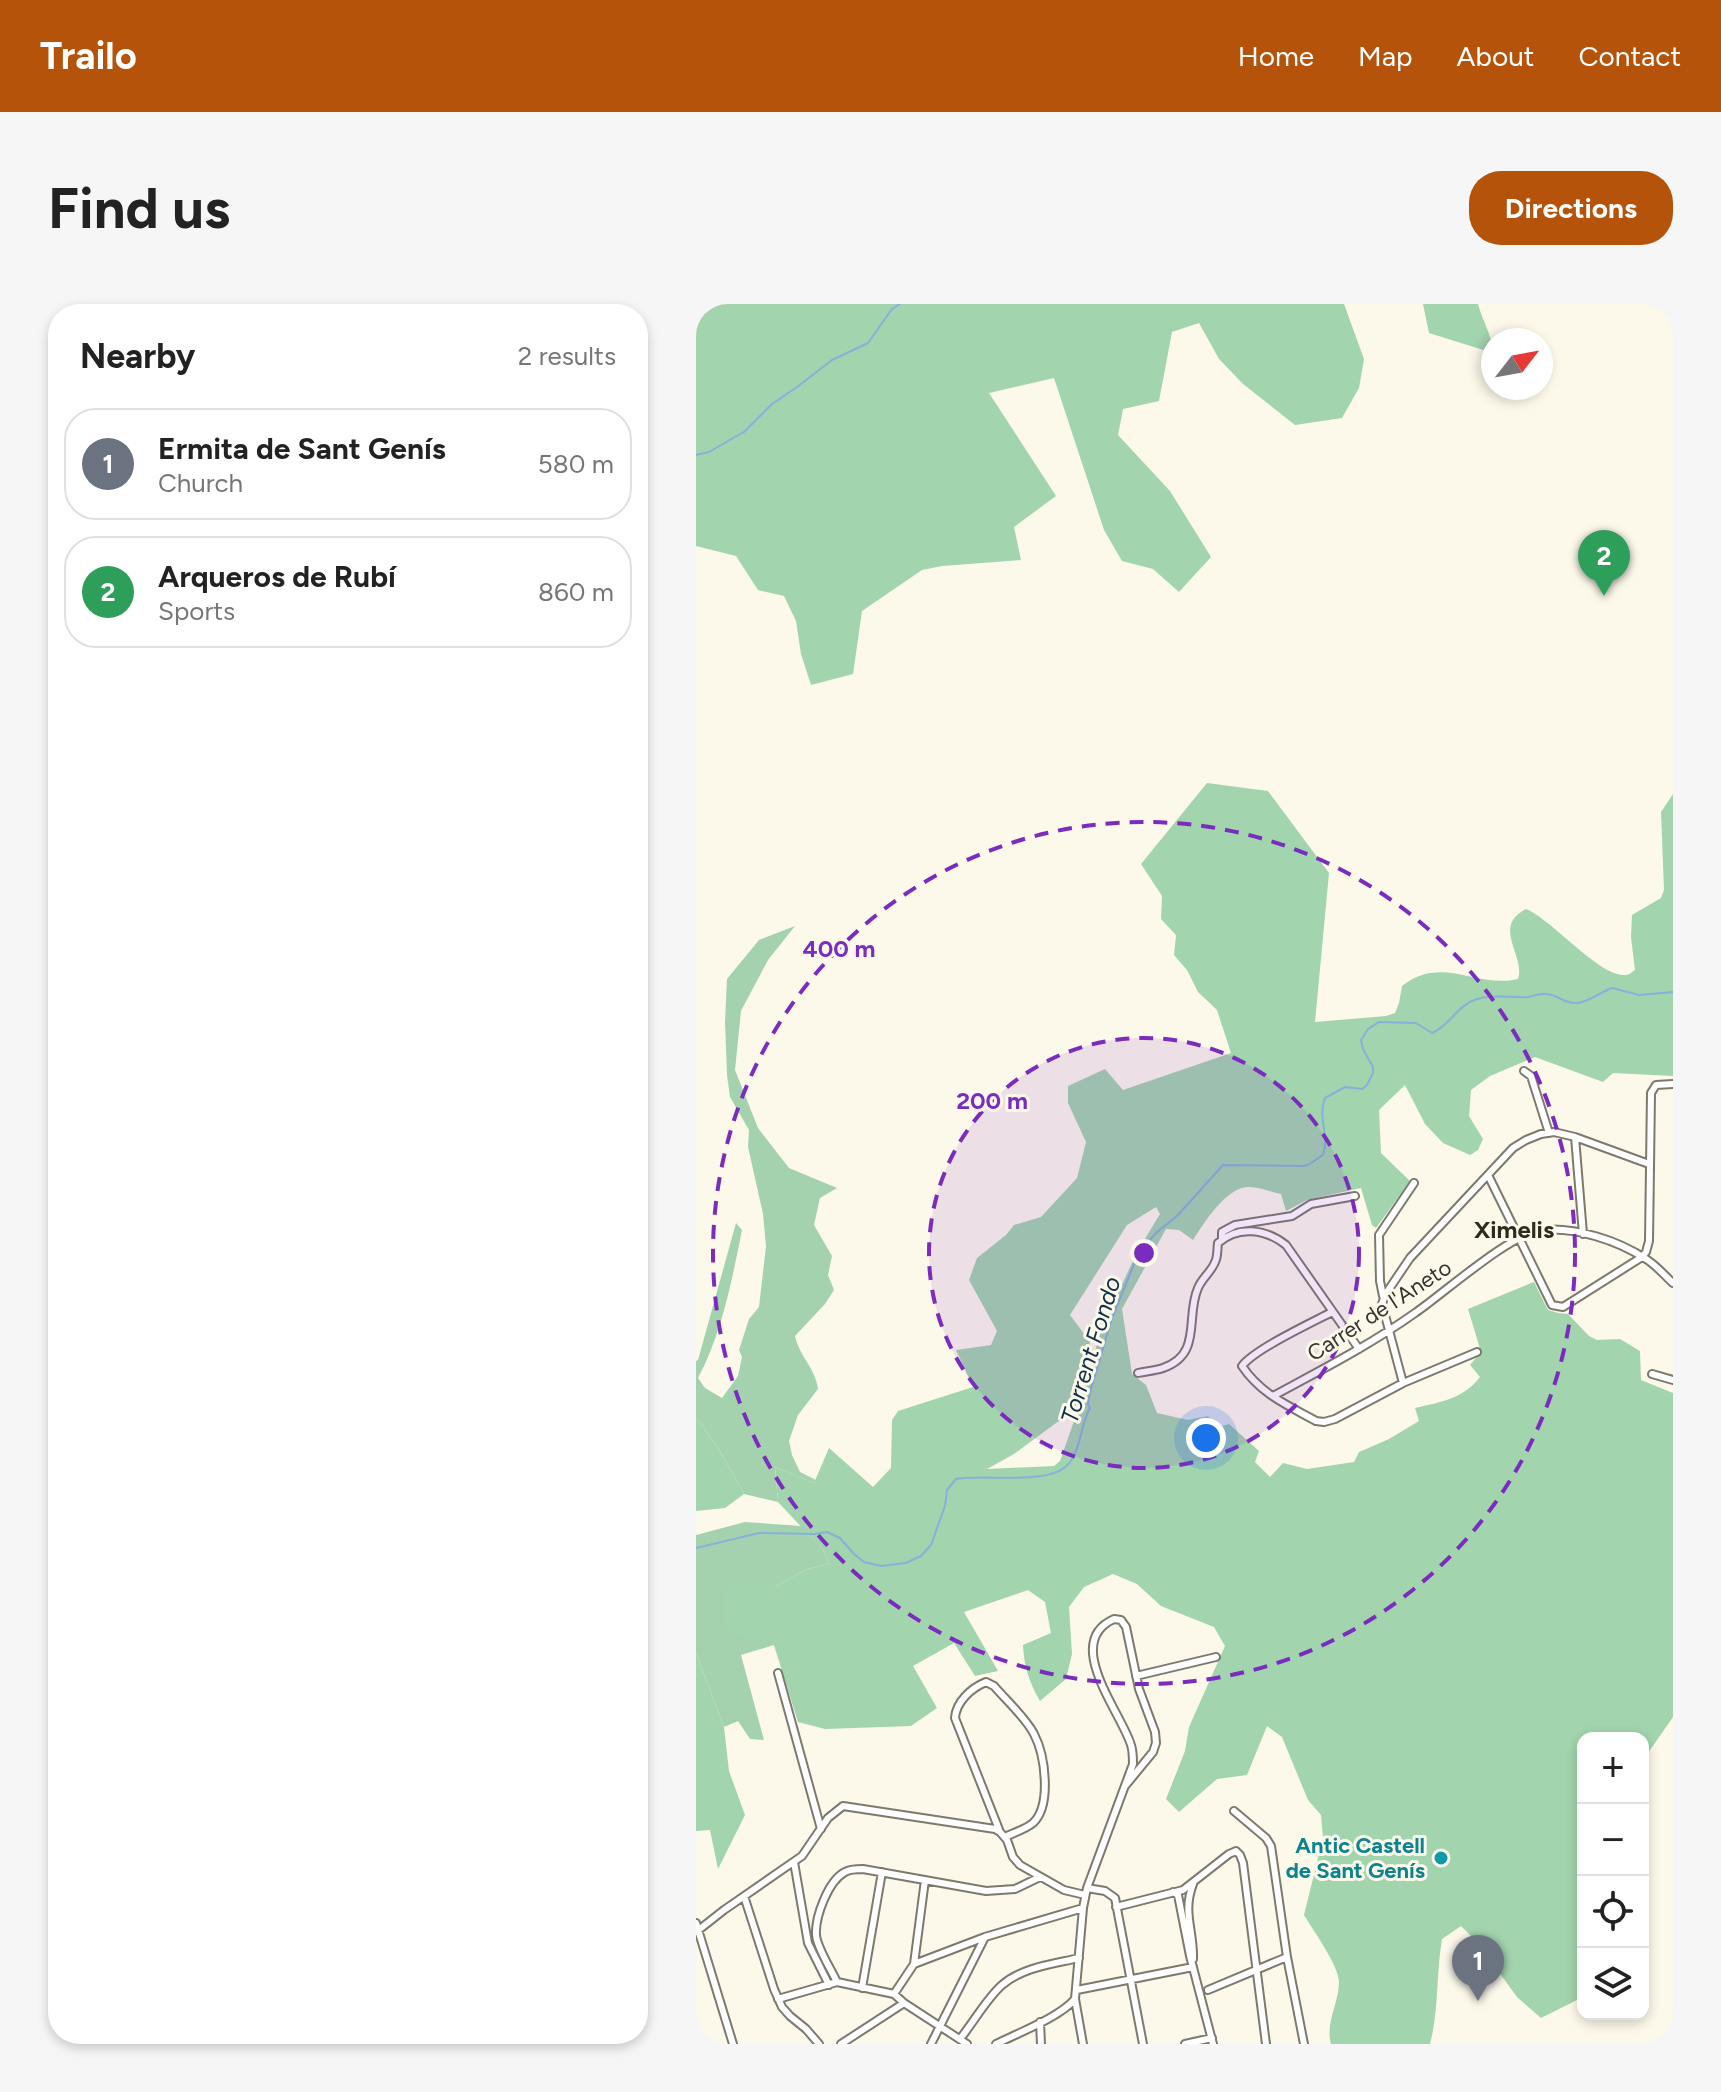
<!DOCTYPE html>
<html lang="en">
<head>
<meta charset="utf-8">
<style>
	body { margin:0; font-family:Figtree,sans-serif; background:#f6f6f6; color:#222 }
	.controls { position:absolute; right:24px; bottom:24px; display:grid; overflow:hidden; border-radius:16px; box-shadow:0 4px 12px #0003 }
	.controls button { width:72px; height:72px; display:grid; place-items:center; padding:0; border:0; border-bottom:2px solid #e0e0e0; background:#fff; color:#222; font:40px sans-serif }
	.compass { position:absolute; left:785px; top:24px; width:72px; height:72px; border-radius:50%; background:#fff; box-shadow:0 4px 12px #0003; rotate:59deg }
	.you { position:absolute; left:510px; top:1134px; width:28px; height:28px; margin:-20px; border:6px solid #fff; border-radius:50%; background:#1a73e8; box-shadow:0 0 0 12px #1a73e833 }
	.badge { display:grid; place-items:center; width:52px; height:52px; border-radius:50%; background:#b45309; color:#fff; font-size:26px; font-weight:700 }
	.pin { position:absolute; translate:-50% -66px; filter:drop-shadow(0 2px 4px #0008) }
	.pin::after { content:''; position:absolute; top:42px; width:28px; height:24px; background:inherit; clip-path:polygon(0 0,100% 0,50% 100%) }
	.list { margin:0; padding:0; list-style:none }
	h2 { display:flex; justify-content:space-between; align-items:center; height:104px; margin:0; padding:0 32px; font-size:34px }
	h2 small { font-size:26px; font-weight:400; color:#767676 }
	.list li { display:grid; grid-template-columns:52px 1fr auto; gap:24px; align-items:center; box-sizing:border-box; height:112px; margin:0 16px 16px; padding:0 16px; border:2px solid #e0e0e0; border-radius:32px }
	.list b { display:block; font-size:30px; white-space:nowrap }
	.list p { margin:0; font-size:26px; white-space:nowrap; color:#767676 }
	.list em { font-size:26px; font-style:normal; color:#767676 }
	.icon { flex:none; width:44px; height:44px; fill:none; stroke:currentColor; stroke-width:2; stroke-linecap:round; stroke-linejoin:round }
	.map { position:relative; flex:none; width:977px; height:1740px; overflow:hidden; border-radius:32px }
	header { display:flex; align-items:center; gap:48px; box-sizing:border-box; height:112px; padding:0 40px; background:#b45309; color:#fff }
	header strong { font-size:38px }
	nav { display:flex; gap:44px; margin-inline-start:auto; font-size:28px }
	.intro { display:flex; align-items:center; justify-content:space-between; box-sizing:border-box; height:192px; padding:0 48px }
	h1 { margin:0; font-size:56px }
	.button { padding:20px 36px; border-radius:32px; background:#b45309; color:#fff; font-size:28px; font-weight:700 }
	main { display:flex; gap:48px; padding:0 48px }
	aside { flex:1; background:#fff; border-radius:32px; box-shadow:0 4px 12px #0003 }
	.map>svg:first-child { display:block }
	.green { fill:#a4d2ae }
	.forest { fill:#a2d4ad; fill-rule:evenodd }
	.lines { fill:none; stroke-linecap:round; stroke-linejoin:round }
	.stream { stroke:#85b2da; stroke-width:2 }
	.minor-casing { stroke:#7d7a6d; stroke-width:10 }
	.minor { stroke:#fff; stroke-width:6 }
	.ring { fill:none; stroke:#7b2cbf; stroke-width:4; stroke-dasharray:14 10 }
	.culture-dot { fill:#0f9aa8; stroke:#fcf9eb; stroke-width:3 }
	.labels { text-anchor:middle; stroke-width:6; stroke-linejoin:round; paint-order:stroke }
	.street-label { font-size:22px; fill:#35342e; stroke:#fcf9eb }
	.culture-label { font-size:22px; font-weight:bold; fill:#0d838f; stroke:#fcf9eb; text-anchor:end }
	.neighbourhood-label { font-size:24px; font-weight:bold; fill:#2e2c21; stroke:#fcf9eb }
	.water-label { font-size:24px; font-style:italic; fill:#0c2f4a; stroke:#fcf9eb }
	.centre { fill:#7b2cbf; stroke:#fcf9eb; stroke-width:4 }
	.ring-label { font-size:24px; text-anchor:middle; font-weight:bold; fill:#7b2cbf; stroke:#fcf9eb; stroke-width:6; stroke-linejoin:round; paint-order:stroke }
</style>
</head>
<body>
<header>
<strong>Trailo</strong>
<nav><a>Home</a><a>Map</a><a>About</a><a>Contact</a></nav>
</header>
<div class="intro"><h1>Find us</h1><a class="button">Directions</a></div>
<main>
<aside>
<h2>Nearby<small>2 results</small></h2>
<ul class="list">
<li><span class="badge" style="background:#6b7280">1</span><div><b>Ermita de Sant Genís</b><p>Church</p></div><em>580 m</em></li>
<li><span class="badge" style="background:#2e9e5b">2</span><div><b>Arqueros de Rubí</b><p>Sports</p></div><em>860 m</em></li>
</ul>
</aside>
<div class="map">
<svg width="977" height="1740" viewBox="0 0 977 1740">
	<rect width="100%" height="100%" fill="#fcf9eb"/>
	<path class="green" d="M99 622 72 656 45 707 39 766 62 824 93 864 141 884 124 894 118 921 136 952 132 971 138 986 129 1000 99 1032C104 1054 119 1063 122 1085L102 1111 93 1137 96 1151 104 1168 120 1176 118 1179 79 1163 82 1198 48 1190 23 1145 0 1113V1057L2 1056 40 919 46 926C36 976 26 1029 2 1074L9 1084 26 1094 42 1072 46 1053 43 1046 53 1015 63 1003 70 942 67 910 52 843 53 826 34 793 31 771 29 718 31 675 63 636Z
		M49 1218 105 1222 127 1246 133 1260 111 1265 80 1282 78 1341 45 1351 68 1436 54 1435 42 1417 28 1423 0 1349V1231Z"/>
	<path class="forest" d="M0 0H648L668 55 663 84 646 114 599 121 547 80 523 55 503 19 476 28 463 97 427 105 422 131 474 187 515 253 483 288 457 265 426 257 408 226 358 74 293 89 360 192 318 223 325 256 246 262 226 266 166 307 157 370 115 381 105 350 100 317 88 292 62 286 40 252 0 242Z
		M727 0H782C786 16 797 33 797 49L733 29Z
		M511 479 572 487 633 569 619 718 690 712 699 709 703 699 706 682C746 650 780 685 822 675 830 652 795 623 830 605 854 614 903 672 928 671 934 671 934 669 939 666L935 633 936 611 965 594 968 586 965 508 977 490V772L917 769 907 778 839 753 794 772 775 786 773 812 787 835 782 846 774 851 747 839 729 820 709 781 683 806 685 849 714 877 680 924 676 921 665 884 611 896 590 907 585 890C575 888 563 883 553 883 531 882 508 919 497 936L483 926 470 925 426 1005 436 1070 450 1081 461 1109 492 1116 512 1112 523 1123 533 1120 563 1147 559 1158 574 1173 587 1159 611 1165 658 1158 663 1148 693 1135 723 1117 719 1104C745 1098 767 1095 784 1073L774 1061 785 1048 772 1005 838 978 852 1006 862 1009 872 1010 893 1032 901 1036 924 1035 944 1047 945 1076 977 1089V1413L947 1456V1434H887V1693L845 1714 821 1693 781 1638 765 1622 746 1635C740 1670 743 1706 734 1740H635C629 1719 643 1699 643 1678 643 1662 617 1626 608 1611L627 1534 625 1511 612 1496 586 1433 571 1422 551 1471 521 1475 483 1508 470 1495 489 1447 493 1423 529 1342 518 1323 465 1302 441 1280 417 1270 388 1283 373 1303 376 1350 370 1375 344 1397C333 1378 328 1362 327 1341L355 1329 349 1298 332 1286 268 1308 302 1367 279 1372 258 1339 217 1362 241 1404 215 1422 129 1425 102 1418 77 1338 36 1332 26 1316 27 1286 45 1276 80 1282 111 1265 133 1260 127 1246 82 1198 79 1163 118 1179 133 1144 177 1183 195 1164 196 1116 202 1107 277 1083 260 1046 295 1041 301 1027 273 976 281 954 310 931 318 921 345 913 381 874 390 838 372 799V782L409 765 427 786 535 749 521 706 502 688 491 666 478 651 480 631 465 615 466 592 445 560ZM460 903 464 910 441 948 406 1024 378 1117 364 1157 358 1162 291 1165 318 1150 379 1105 394 1038 374 1011 431 921Z
		M0 1113 23 1145 48 1190 29 1204 0 1207Z
		M0 1349 28 1423 33 1467 49 1511 22 1565 14 1526 0 1527Z"/>
	<g class="lines">
		<path class="stream" d="M0 151 13 148 39 133 48 128 76 100 101 83 136 56 172 39 196 5 204 0
			M0 1244 63 1229 119 1230 131 1228 144 1234 158 1250 168 1258 185 1262 210 1259 225 1252 235 1241 249 1202 251 1186 260 1175C290 1169 357 1184 375 1157 386 1140 385 1119 394 1104L392 1100 394 1088 416 1014 443 948 461 928 481 912 527 861 607 862 612 861 627 851C634 832 621 813 629 794L649 783 666 785 671 781 677 769V763L667 745 665 736 672 725 683 718 720 719 736 729C754 722 761 701 781 695 798 690 815 694 832 693 838 692 845 689 851 690 862 691 869 700 881 699 894 698 904 688 916 684L943 691 977 688"/>
		<defs>
			<path id="minor" d="M828 767 835 772 853 829
				M879 833 887 930
				M792 871 856 1001 867 1003 946 953 950 948 953 937 955 789 960 781 977 780
				M526 935V928L539 921 596 912 615 900 659 892
				M687 992 684 977 683 931 718 879
				M636 1008C615 1019 559 1045 546 1062 565 1090 591 1101 620 1117L628 1118 639 1115 707 1079 781 1048
				M442 1069C450 1067 459 1067 467 1064 507 1050 489 1013 502 984 506 974 516 967 519 958 522 953 521 945 522 939 542 921 570 925 590 941L663 1045
				M956 1070 977 1076
				M707 1079 686 1000 689 991 714 954 817 844 830 836 845 830 858 828 879 833 953 860
				M577 1092C625 1066 674 1041 719 1009 747 990 816 928 846 926 880 923 921 936 950 955 960 961 968 971 977 979
				M82 1369 125 1525
				M440 1372 520 1353
				M538 1507 570 1534 575 1542 591 1653 608 1740
				M309 1533C317 1529 330 1525 337 1519 356 1501 349 1451 338 1430 330 1414 310 1396 298 1382L290 1378C275 1384 260 1398 259 1414L304 1528 311 1536 317 1553 324 1561 368 1586 389 1591
				M98 1558 112 1639 133 1681
				M497 1580C486 1609 498 1626 497 1655
				M391 1584 409 1587 419 1594 447 1740
				M477 1588 482 1591 494 1652 517 1740
				M48 1592 78 1685 86 1703 94 1712 110 1725 123 1740
				M420 1603 487 1586 533 1550 540 1547 544 1551 547 1559 570 1740
				M0 1619 37 1740
				M0 1628 28 1606 106 1552 132 1514 147 1502 299 1525 304 1528
				M218 1660 289 1633 387 1604
				M141 1678C135 1665 121 1644 120 1631 119 1613 132 1577 149 1568 154 1565 161 1565 167 1565L290 1587 319 1585 344 1573
				M166 1684 186 1568
				M381 1686 497 1663
				M512 1686 591 1653
				M198 1690 218 1660 229 1576
				M82 1695 141 1678 198 1690 208 1699 271 1740
				M344 1718 345 1740
				M264 1735C277 1719 291 1694 306 1681 327 1663 357 1660 383 1654
				M145 1740 208 1699
				M235 1740 289 1633
				M300 1740C322 1729 364 1713 379 1695
				M387 1740 379 1695 387 1604 391 1584 437 1460C437 1454 437 1447 435 1441 425 1408 366 1338 418 1315L425 1316 430 1323 443 1385 459 1428 460 1439 457 1448 429 1482
				M489 1740 516 1734"/>
		</defs>
		<use href="#minor" class="minor-casing"/>
		<use href="#minor" class="minor"/>
	</g>
	<circle cx="448" cy="949" r="215" fill="#7b2cbf" fill-opacity=".12"/>
	<g class="ring">
		<circle cx="448" cy="949" r="215"/>
		<circle cx="448" cy="949" r="431"/>
	</g>
	<circle class="culture-dot" cx="745" cy="1554" r="8"/>
	<g class="labels">
		<g class="street-label">
			<text transform="translate(683 1006) rotate(-33)" y="8">Carrer de l'Aneto</text>
		</g>
		<g class="culture-label">
			<text x="729" y="1549">Antic Castell<tspan x="729" dy="25">de Sant Genís</tspan></text>
		</g>
		<g class="neighbourhood-label">
			<text x="818" y="934">Ximelis</text>
		</g>
		<g class="water-label">
			<text transform="translate(395 1046) rotate(-73)" y="8">Torrent Fondo</text>
		</g>
	</g>
	<circle cx="448" cy="949" r="12" class="centre"/>
	<g class="ring-label">
		<text x="143" y="653">400 m</text>
		<text x="296" y="805">200 m</text>
	</g>
</svg>
<div class="controls">
<button>+</button>
<button>−</button>
<button><svg class="icon" aria-label="locate" viewBox="0 0 24 24"><circle cx="12" cy="12" r="6"/><path d="M12 2v4M12 18v4M2 12h4M18 12h4"/></svg></button>
<button><svg class="icon" aria-label="layers" viewBox="0 0 24 24"><path d="M12 4l9 5-9 5-9-5zM3 14l9 5 9-5"/></svg></button>
</div>
<svg class="compass" viewBox="-18 -18 36 36"><path d="M0-13l5 13h-10z" fill="#e53935"/><path d="M0 13l5-13h-10z" fill="#767676"/></svg>
<div class="you"></div>
<div class="pin badge" style="left:782px;top:1697px;background:#6b7280">1</div>
<div class="pin badge" style="left:908px;top:292px;background:#2e9e5b">2</div>
</div>
</main>
</body>
</html>
